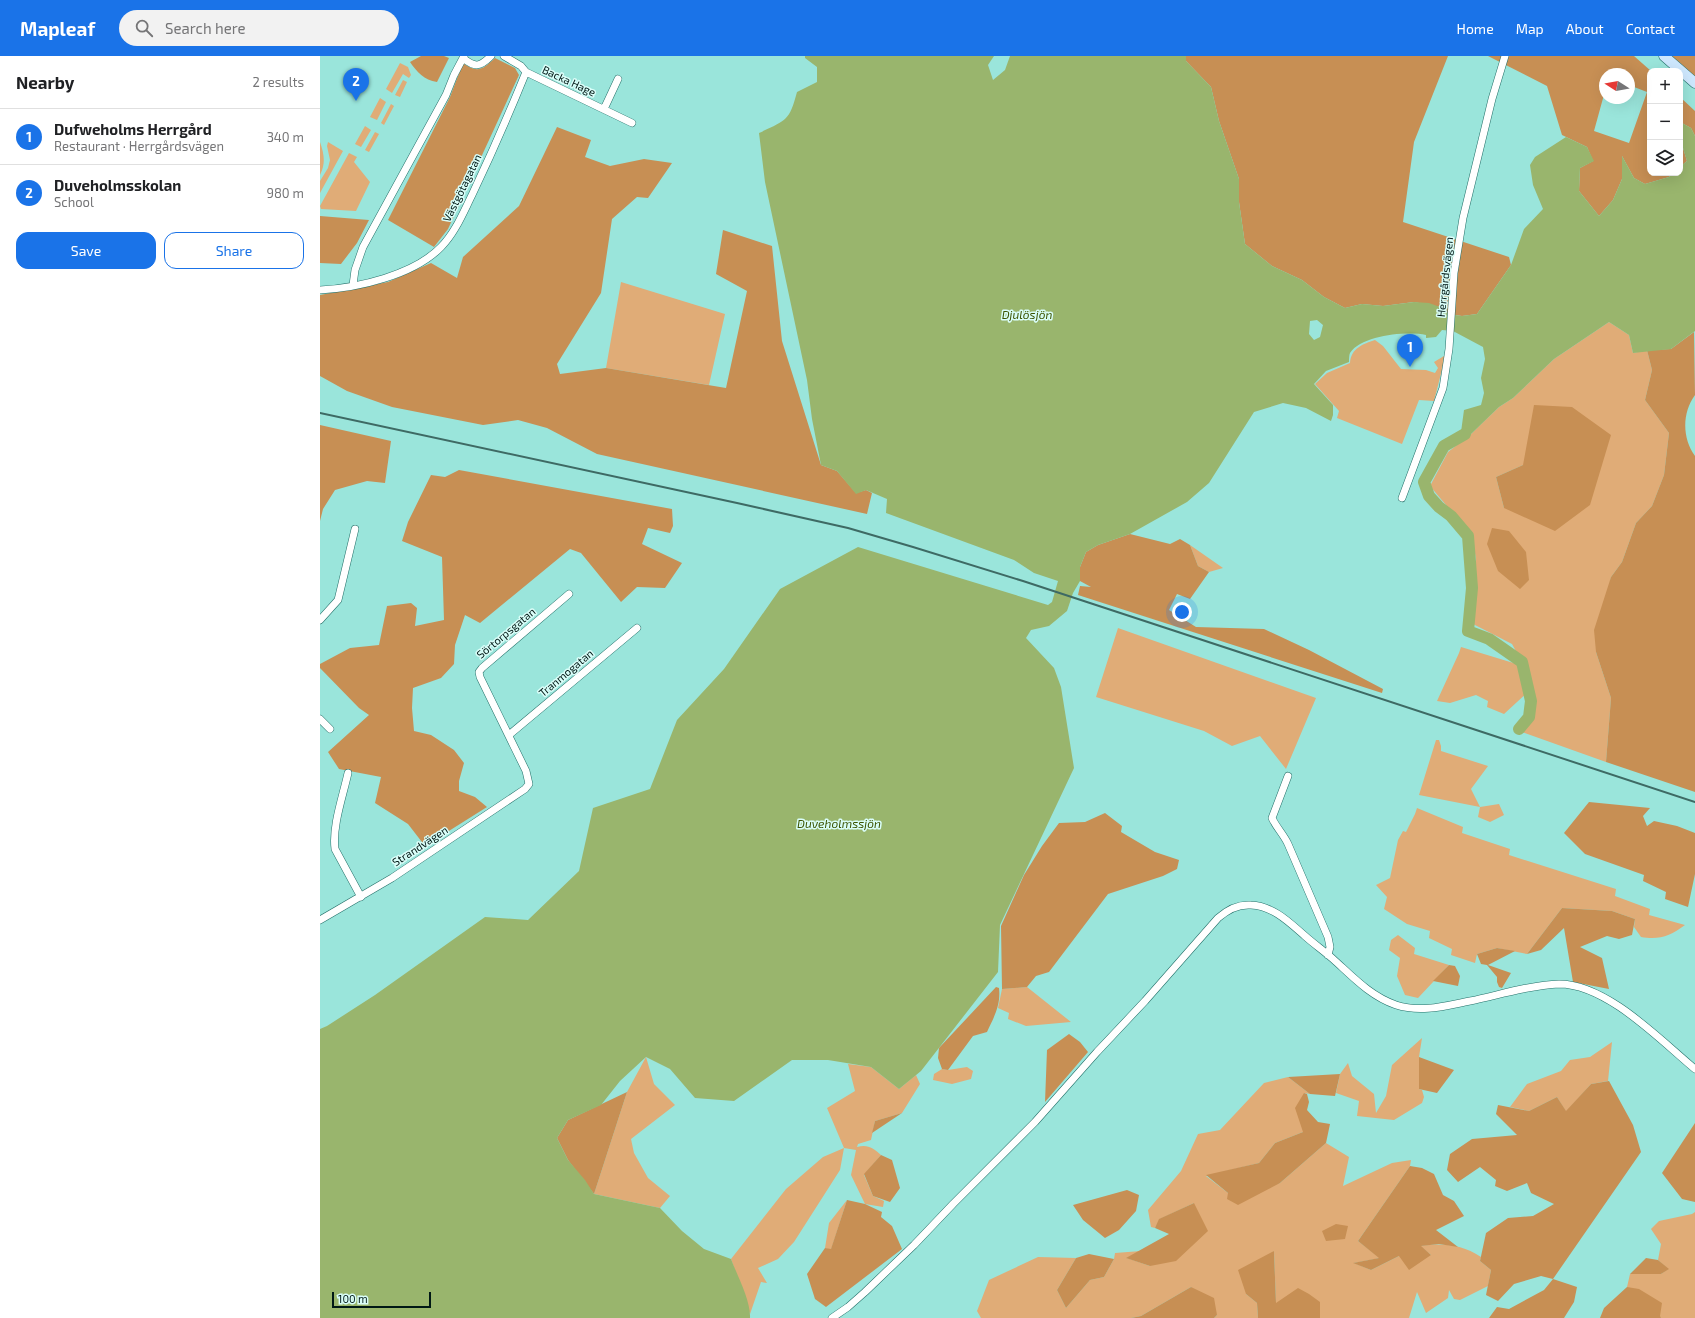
<!DOCTYPE html>
<html lang="en">
<head>
<meta charset="utf-8">
<style>
	body { margin:0; font-family:"Exo 2",sans-serif; background:#f2f2f2; color:#202124 }
	.controls { position:absolute; right:12px; top:12px; display:grid; overflow:hidden; border-radius:8px; box-shadow:0 4px 16px #0002 }
	.controls button { width:36px; height:36px; display:grid; place-items:center; padding:0; border:0; border-bottom:1px solid #e0e0e0; background:#fff; color:#202124; font:20px sans-serif }
	.compass { position:absolute; left:1279px; top:12px; width:36px; height:36px; border-radius:50%; background:#fff; box-shadow:0 4px 16px #0002; rotate:281deg }
	.scale { position:absolute; left:12px; bottom:10px; width:99px; box-sizing:border-box; padding-left:4px; border:2px solid #001815; border-top:0; font-size:11px; line-height:14px; white-space:nowrap; color:#001815; -webkit-text-stroke:3px #dafef9; paint-order:stroke }
	.you { position:absolute; left:862px; top:556px; width:14px; height:14px; margin:-10px; border:3px solid #fff; border-radius:50%; background:#1a73e8; box-shadow:0 0 0 6px #1a73e833 }
	.badge { display:grid; place-items:center; width:26px; height:26px; border-radius:50%; background:#1a73e8; color:#fff; font-size:13px; font-weight:700 }
	.pin { position:absolute; translate:-50% -33px; filter:drop-shadow(0 1px 2px #0008) }
	.pin::after { content:''; position:absolute; top:21px; width:14px; height:12px; background:inherit; clip-path:polygon(0 0,100% 0,50% 100%) }
	.list { margin:0; padding:0; list-style:none }
	h2 { display:flex; justify-content:space-between; align-items:center; height:52px; margin:0; padding:0 16px; font-size:17px }
	h2 small { font-size:13px; font-weight:400; color:#757577 }
	.list li { display:grid; grid-template-columns:26px 1fr auto; gap:12px; align-items:center; box-sizing:border-box; height:56px; padding:0 16px; border-top:1px solid #e0e0e0 }
	.list b { display:block; font-size:15px; white-space:nowrap }
	.list p { margin:0; font-size:13px; white-space:nowrap; color:#757577 }
	.list em { font-size:13px; font-style:normal; color:#757577 }
	.actions { display:flex; gap:8px; padding:12px 16px }
	.actions a { flex:1; padding:9px 0; border:1px solid #1a73e8; border-radius:12px; text-align:center; font-size:14px; color:#1a73e8 }
	.actions .main { background:#1a73e8; color:#fff }
	.icon { flex:none; width:22px; height:22px; fill:none; stroke:currentColor; stroke-width:2; stroke-linecap:round; stroke-linejoin:round }
	.map { position:relative; flex:none; width:1375px; height:1262px; overflow:hidden }
	header { display:flex; align-items:center; gap:24px; box-sizing:border-box; height:56px; padding:0 20px; background:#1a73e8; color:#fff }
	header strong { font-size:19px }
	nav { display:flex; gap:22px; margin-inline-start:auto; font-size:14px }
	.search { width:280px; height:36px; background:#f2f2f2; display:flex; align-items:center; gap:10px; box-sizing:border-box; padding:0 14px; border-radius:22px; color:#757577; font-size:15px }
	main { display:flex }
	aside { flex:1; background:#fff }
	.map>svg:first-child { display:block }
	.green { fill:#e0ac77; fill-rule:evenodd }
	.forest { fill:#c78f54; fill-rule:evenodd }
	.water { fill:#99b56d; fill-rule:evenodd }
	.lines { fill:none; stroke-linecap:round; stroke-linejoin:round }
	.river { stroke:#99b56d; stroke-width:12 }
	.minor-casing { stroke:#237069; stroke-width:8 }
	.secondary-casing { stroke:#237069; stroke-width:11 }
	.minor { stroke:#fff; stroke-width:7 }
	.secondary { stroke:#cee8fe; stroke-width:10 }
	.rail { stroke:#3e6a64; stroke-width:2 }
	.labels { text-anchor:middle; stroke-width:3; stroke-linejoin:round; paint-order:stroke }
	.street-label { font-size:11px; fill:#001815; stroke:#dafef9 }
	.water-label { font-size:12px; font-style:italic; fill:#3c5400; stroke:#dafef9 }
</style>
</head>
<body>
<header>
<strong>Mapleaf</strong>
<div class="search"><svg class="icon" aria-label="search" viewBox="0 0 24 24"><circle cx="10" cy="10" r="6"/><path d="M15 15l6 6"/></svg>Search here</div>
<nav><a>Home</a><a>Map</a><a>About</a><a>Contact</a></nav>
</header>
<main>
<aside>
<h2>Nearby<small>2 results</small></h2>
<ul class="list">
<li><span class="badge">1</span><div><b>Dufweholms Herrgård</b><p>Restaurant · Herrgårdsvägen</p></div><em>340 m</em></li>
<li><span class="badge">2</span><div><b>Duveholmsskolan</b><p>School</p></div><em>980 m</em></li>
</ul>
<div class="actions"><a class="main">Save</a><a>Share</a></div>
</aside>
<div class="map">
<svg width="1375" height="1262" viewBox="0 0 1375 1262">
	<rect width="100%" height="100%" fill="#9ae5db"/>
	<path class="green" d="M80 7 88 11 91 19 89 22 83 18 72 37 66 33Z
		M83 24 87 26 80 41 75 39Z
		M60 42 66 46 57 64 50 61Z
		M71 48 74 50 64 69 61 67Z
		M45 70 51 74 41 91 35 88Z
		M55 76 59 78 49 96 45 94Z
		M0 86C4 98 6 107 0 119Z
		M8 86 23 95 0 137V125L8 112 10 104 7 90Z
		M29 97 37 101 34 106 50 126 36 155 1 153 0 150Z
		M301 226 405 258 389 329 286 312Z
		M1289 266 1309 279 1313 297 1327 294 1332 314 1325 344 1349 377 1344 419 1332 450 1316 467 1302 506 1291 521 1276 596 1291 642 1286 706 1202 676 1213 654 1211 637 1204 610 1192 588 1153 568 1156 503 1152 480 1110 430 1128 396 1150 379 1179 351 1193 342 1234 303ZM1203 409 1184 452 1176 421Z
		M1055 284 1063 290 1081 313 1106 314 1115 317 1118 312 1114 306 1124 300V306L1114 345 1099 344 1082 388 1017 362 1019 355 995 328 1007 317 1030 307C1031 292 1043 288 1055 284Z
		M870 489 903 512 889 516 878 510Z
		M798 572 996 642 966 713 940 680 912 690 884 675 776 641Z
		M1141 591 1200 609 1208 636 1184 658 1167 651 1168 645 1156 639 1130 647 1117 645 1139 597Z
		M1116 684H1119L1121 690V695L1168 710 1151 733 1160 751 1179 748 1184 759 1170 766 1158 761 1160 751 1099 739Z
		M1097 752 1143 771 1142 777 1190 793 1189 799 1296 833 1295 840 1330 853 1329 859 1365 869C1350 880 1340 884 1321 881L1314 871 1315 863 1292 855 1242 852 1207 898 1177 892 1157 898 1155 907 1131 899 1132 893 1109 882 1110 875 1087 868 1064 853 1067 841 1056 829 1070 822 1078 784 1083 775 1086 776 1095 758Z
		M1078 879 1095 892 1094 898 1129 909 1098 942 1085 939 1077 920 1080 902 1069 894 1071 884Z
		M707 931 751 966 706 970 688 963 689 957 678 952 682 933Z
		M1102 982 1099 1001V1033L1102 1034 1104 1041 1102 1047 1074 1064 1037 1060 1039 1045 1016 1037 1020 1018 1028 1007 1032 1020 1054 1038 1056 1057 1066 1040 1072 1009Z
		M1292 986 1288 1025 1271 1028 1246 1056 1237 1041 1209 1055 1190 1051 1207 1028 1241 1015 1250 1004 1270 1001Z
		M326 1001 334 1028 355 1049 311 1083 314 1097 328 1122 350 1140 340 1152 274 1138 307 1036Z
		M528 1008 551 1011 579 1033 596 1019 600 1028 582 1057 555 1065 551 1084 538 1088 537 1091C548 1088 553 1092 561 1099L544 1119 553 1140 564 1145 563 1151 545 1148 531 1119 536 1094 524 1092 520 1114 474 1186 458 1203 438 1212 447 1227 441 1226 430 1258 411 1203 466 1133 503 1101 524 1092 507 1052 535 1035Z
		M647 1011 653 1015 651 1023 632 1028 613 1024 614 1018 622 1013 628 1014Z
		M968 1021 990 1038 984 1037 983 1076 955 1087 939 1107 886 1120 908 1137 960 1127 1006 1087 1029 1101 1023 1130 1072 1107 1091 1104 1090 1110 1038 1185 1060 1202 1034 1207 1051 1214 1079 1200 1111 1199 1100 1190C1123 1187 1141 1188 1161 1201L1160 1205 1171 1214 1168 1230 1140 1244 1134 1243 1129 1234 1128 1242 1106 1257 1097 1236 1089 1262H1000V1246L956 1247 954 1195 926 1238 937 1247 938 1262H894L897 1259 871 1231 821 1260 811 1262H661L657 1255 669 1224 718 1201 756 1202 737 1234 746 1252 770 1224 784 1221 794 1203 795 1197 821 1195 807 1202 830 1210 874 1147 840 1163 835 1172 831 1171 828 1154 861 1115 878 1078 900 1074 944 1027Z
		M527 1144 511 1194 505 1192 509 1167Z
		M1375 1156V1262H1341L1307 1231 1310 1218H1341L1348 1213 1338 1204 1341 1188 1331 1173 1339 1165 1372 1158Z"/>
	<path class="forest" d="M101 0H124L129 2 117 26C104 24 97 16 90 6Z
		M866 0H1128L1094 86 1083 166 1189 201 1191 209 1157 258 1142 260 1128 258 1120 251 1094 246 1063 250 1042 248 1025 252 1004 241 982 224 952 210 925 188 919 146V123L899 65 891 31 866 5Z
		M1168 0H1314L1331 15 1330 117H1353L1349 121 1325 128 1314 122 1302 100V123L1293 144 1279 160 1259 135 1260 112 1273 105 1267 91 1242 79 1227 30ZM1285 18H1309V29L1327 36 1309 87 1274 75 1285 35Z
		M1347 0H1375V24Z
		M175 2 195 12 199 19 128 173 114 191 68 164 130 41 143 7C158 18 163 13 175 2Z
		M1360 41 1375 55V80L1371 72 1360 66Z
		M237 71 271 84 265 101 290 110 324 103 352 107 328 142 317 141 292 163 281 237 237 308 240 318 286 312 406 332 427 235 396 218 403 174 452 190 462 285 501 409 517 415 536 437 546 434 552 437 547 458 277 398 227 372 198 364 163 369 72 351 27 335 0 320V239L68 226 111 207 137 222 143 201 199 150Z
		M1360 82 1367 105 1360 111Z
		M0 160 49 164 37 187 21 208 0 207Z
		M1374 276 1375 339C1362 357 1362 382 1375 400V736L1286 706 1291 642 1276 596 1274 574 1291 521 1302 506 1316 467 1332 450 1344 419 1349 377 1325 344 1332 314 1327 294 1351 293Z
		M1214 349 1252 351 1291 379 1270 449 1235 475 1184 452 1176 421 1203 409Z
		M0 369 71 385 65 427 47 425 15 434 3 453 0 465Z
		M139 414 352 453 353 470 350 477 328 472 322 488 362 507 345 532 317 531 301 546 261 497 250 493 160 567 145 559 135 589 134 608 121 622 93 632 92 652 94 675 111 679 134 694 144 707 139 725V735L155 741 167 751 105 790 88 768 55 747 61 721 19 713 8 696 49 659 39 652 0 612V608L30 592 59 589 67 550 91 547 97 552 95 570 124 564 122 501 82 485 88 466 111 419 125 421Z
		M1172 472 1189 475 1206 496 1209 524 1200 533 1178 515 1167 488Z
		M810 478 850 488 860 483 870 489 878 510 889 516 870 543 857 538 849 554 876 571 944 573 989 594 1063 633 1062 637 758 539 760 530 771 531 760 525V511L766 496 778 489Z
		M1269 746 1330 752 1323 760 1327 770 1334 765 1357 770 1375 777V818L1368 851 1345 843 1346 836 1323 825 1324 819 1265 798 1244 777Z
		M785 757 802 770 801 776 835 796 859 804 857 813 843 820 788 838 729 916 716 920 707 931 682 933 681 870 704 819 722 790 739 767 765 766Z
		M1242 852 1292 855 1315 863 1312 879 1299 883 1287 880 1260 891 1282 902 1289 933 1253 926 1244 872 1221 894 1207 898Z
		M1177 892 1195 895 1168 909 1191 917 1182 932 1179 931 1177 926V921L1167 909 1161 908 1157 898Z
		M1129 909 1135 910 1140 920 1138 930 1113 925Z
		M676 931 679 932C681 949 674 961 667 976L653 980 628 1014 622 1013 618 1002 619 992Z
		M749 978 760 986 768 996 725 1046 727 994Z
		M1099 1001 1134 1014 1117 1037 1099 1033Z
		M1020 1018 1015 1040 990 1038 968 1021Z
		M1289 1025 1313 1069 1321 1096 1233 1223 1257 1231 1254 1246 1244 1262H1169L1177 1251 1189 1253 1224 1234 1233 1223 1221 1220 1194 1228 1178 1245 1166 1239 1171 1214 1160 1205 1166 1177 1188 1162 1213 1160 1234 1148 1211 1137 1207 1127 1187 1135 1175 1130 1176 1124 1160 1111 1138 1126 1127 1114 1130 1098 1152 1083 1197 1079 1176 1058 1178 1049 1209 1055 1237 1041 1246 1055 1271 1028Z
		M307 1036 274 1138 248 1104 237 1082 248 1064Z
		M984 1037 987 1038 989 1046 987 1054 998 1066 1010 1068 1006 1087 960 1127 918 1149 907 1143 908 1137 886 1119 939 1107 955 1087 983 1076 975 1052Z
		M582 1057 552 1077 555 1065Z
		M1375 1067V1146L1362 1143 1342 1117Z
		M561 1099 572 1104 580 1132 570 1146 553 1140 544 1118Z
		M1090 1110 1102 1112 1114 1118 1123 1139 1134 1145 1144 1160 1116 1174 1138 1191 1119 1188 1101 1190 1111 1199 1089 1214 1079 1200 1051 1214 1033 1207 1059 1202 1038 1185Z
		M807 1134 819 1139 816 1155 799 1174 785 1182 763 1164 753 1149Z
		M527 1144 545 1148 562 1156 561 1161 572 1170 582 1193 506 1251 495 1243 487 1218 505 1192 511 1193Z
		M874 1147 888 1175 856 1205 830 1210 806 1202 849 1178 835 1172 839 1163Z
		M1016 1168 1028 1170 1025 1183 1006 1185 1002 1175Z
		M954 1195 956 1247 978 1232 989 1238 1000 1246V1262H938L937 1247 926 1238 918 1214Z
		M769 1198 794 1203 784 1221 770 1224 746 1252 737 1234 756 1202Z
		M1326 1202 1338 1204 1349 1213 1341 1218H1310Z
		M871 1231 894 1242 897 1259 894 1262H811L821 1260Z
		M1307 1231 1319 1233 1342 1247 1340 1260 1341 1262H1280L1284 1252Z"/>
	<path class="water" d="M485 0H674L668 9 673 24 685 14 690 0H866V5L891 31 899 65 919 123V146L925 188 952 210 982 224 1004 241 1025 252 1042 248 1063 250 1094 246 1109 247 1120 251 1128 258 1142 260 1157 258 1191 209 1204 173 1223 153 1213 129 1210 109 1215 101 1246 81 1267 91 1274 105 1260 112 1259 135 1279 160 1293 144 1302 123V100L1314 122 1325 128 1349 121 1353 117H1360V111L1367 105 1360 82V66L1371 72 1375 80V275L1351 293 1313 297 1309 279 1289 266 1234 303 1193 342 1179 351 1150 379 1141 376 1144 354 1161 349 1164 337 1161 322 1165 303 1163 291 1133 275 1122 274 1116 281 1106 282V279C1087 275 1042 279 1030 297 1029 299 1029 303 1029 306L1006 315 994 328 1013 349V359L1011 365 986 352 963 347 934 356 889 427 867 446 810 478 778 489 766 496 760 511V525L753 537 747 555 729 570 711 574 706 582 734 612 741 631 754 712 680 869 678 916 601 1015 579 1033 551 1011 508 1004H472L414 1045 375 1042 350 1013 326 1001 300 1025 281 1049 248 1064 237 1082 248 1104 265 1124 274 1138 340 1152 362 1175 384 1193 411 1203C417 1219 431 1245 430 1262H0V973L7 970 55 939 165 861 208 864 259 815 273 752 330 733 357 664 404 613 460 533 538 491 728 549 732 546 738 525 714 517 694 504 566 457 567 443 546 434 536 438 517 415 501 409 492 363 487 324 445 126 439 77C466 64 469 66 477 36L497 26V11L485 2ZM997 264 1003 269 1000 281 994 284 989 278 990 265Z"/>
	<g class="lines">
		<path class="river" d="M1145 378 1124 390 1104 426 1109 440 1119 451 1131 460 1148 480 1152 532 1148 575 1169 583 1202 606 1211 645 1209 661 1199 673"/>
		<defs>
			<path id="minor" d="M143 2C155 12 160 11 171 0
				M206 16 312 67
				M284 53 298 23
				M33 229 35 214 43 191 126 39 134 19 144 0
				M0 234C38 232 94 219 121 191 135 177 143 157 152 139 171 99 189 58 206 16L201 10 184 0
				M1082 442 1123 332 1129 293 1134 217 1143 162 1172 43 1185 0
				M0 564 18 544 35 473
				M0 663 10 673
				M189 679 317 572
				M28 717C23 740 12 770 15 793L41 841
				M968 720 952 762C956 771 964 779 968 788L1008 881 1010 891 1008 899
				M0 864 72 822 205 733 209 728 206 715 160 621 159 616 162 612 249 538
				M512 1262 528 1251 545 1236 594 1189 633 1148 715 1066 777 996 825 945 898 862C907 854 918 848 931 849 953 850 969 866 985 880 994 888 1004 895 1013 903 1032 920 1050 940 1076 949 1101 957 1125 950 1150 945 1179 939 1210 929 1239 928 1287 928 1340 984 1375 1013"/>
			<path id="secondary" d="M1344 0 1375 27"/>
		</defs>
		<use href="#minor" class="minor-casing"/>
		<use href="#secondary" class="secondary-casing"/>
		<use href="#minor" class="minor"/>
		<use href="#secondary" class="secondary"/>
		<path class="rail" d="M0 357 417 447 528 472 593 491 703 525 1375 746"/>
	</g>
	<g class="labels">
		<g class="street-label">
			<text transform="translate(249 25) rotate(25)" y="4">Backa Hage</text>
			<text transform="translate(142 132) rotate(-64)" y="4">Västgötagatan</text>
			<text transform="translate(1125 221) rotate(-84)" y="4">Herrgårdsvägen</text>
			<text transform="translate(186 577) rotate(-40)" y="4">Sörtorpsgatan</text>
			<text transform="translate(246 617) rotate(-40)" y="4">Tranmogatan</text>
			<text transform="translate(100 790) rotate(-33)" y="4">Strandvägen</text>
		</g>
		<g class="water-label">
			<text x="707" y="263">Djulösjön</text>
			<text x="519" y="772">Duveholmssjön</text>
		</g>
	</g>
</svg>
<div class="controls">
<button>+</button>
<button>−</button>
<button><svg class="icon" aria-label="layers" viewBox="0 0 24 24"><path d="M12 4l9 5-9 5-9-5zM3 14l9 5 9-5"/></svg></button>
</div>
<svg class="compass" viewBox="-18 -18 36 36"><path d="M0-13l5 13h-10z" fill="#e53935"/><path d="M0 13l5-13h-10z" fill="#757577"/></svg>
<div class="scale">100 m</div>
<div class="you"></div>
<div class="pin badge" style="left:1090px;top:311px">1</div>
<div class="pin badge" style="left:36px;top:45px">2</div>
</div>
</main>
</body>
</html>
